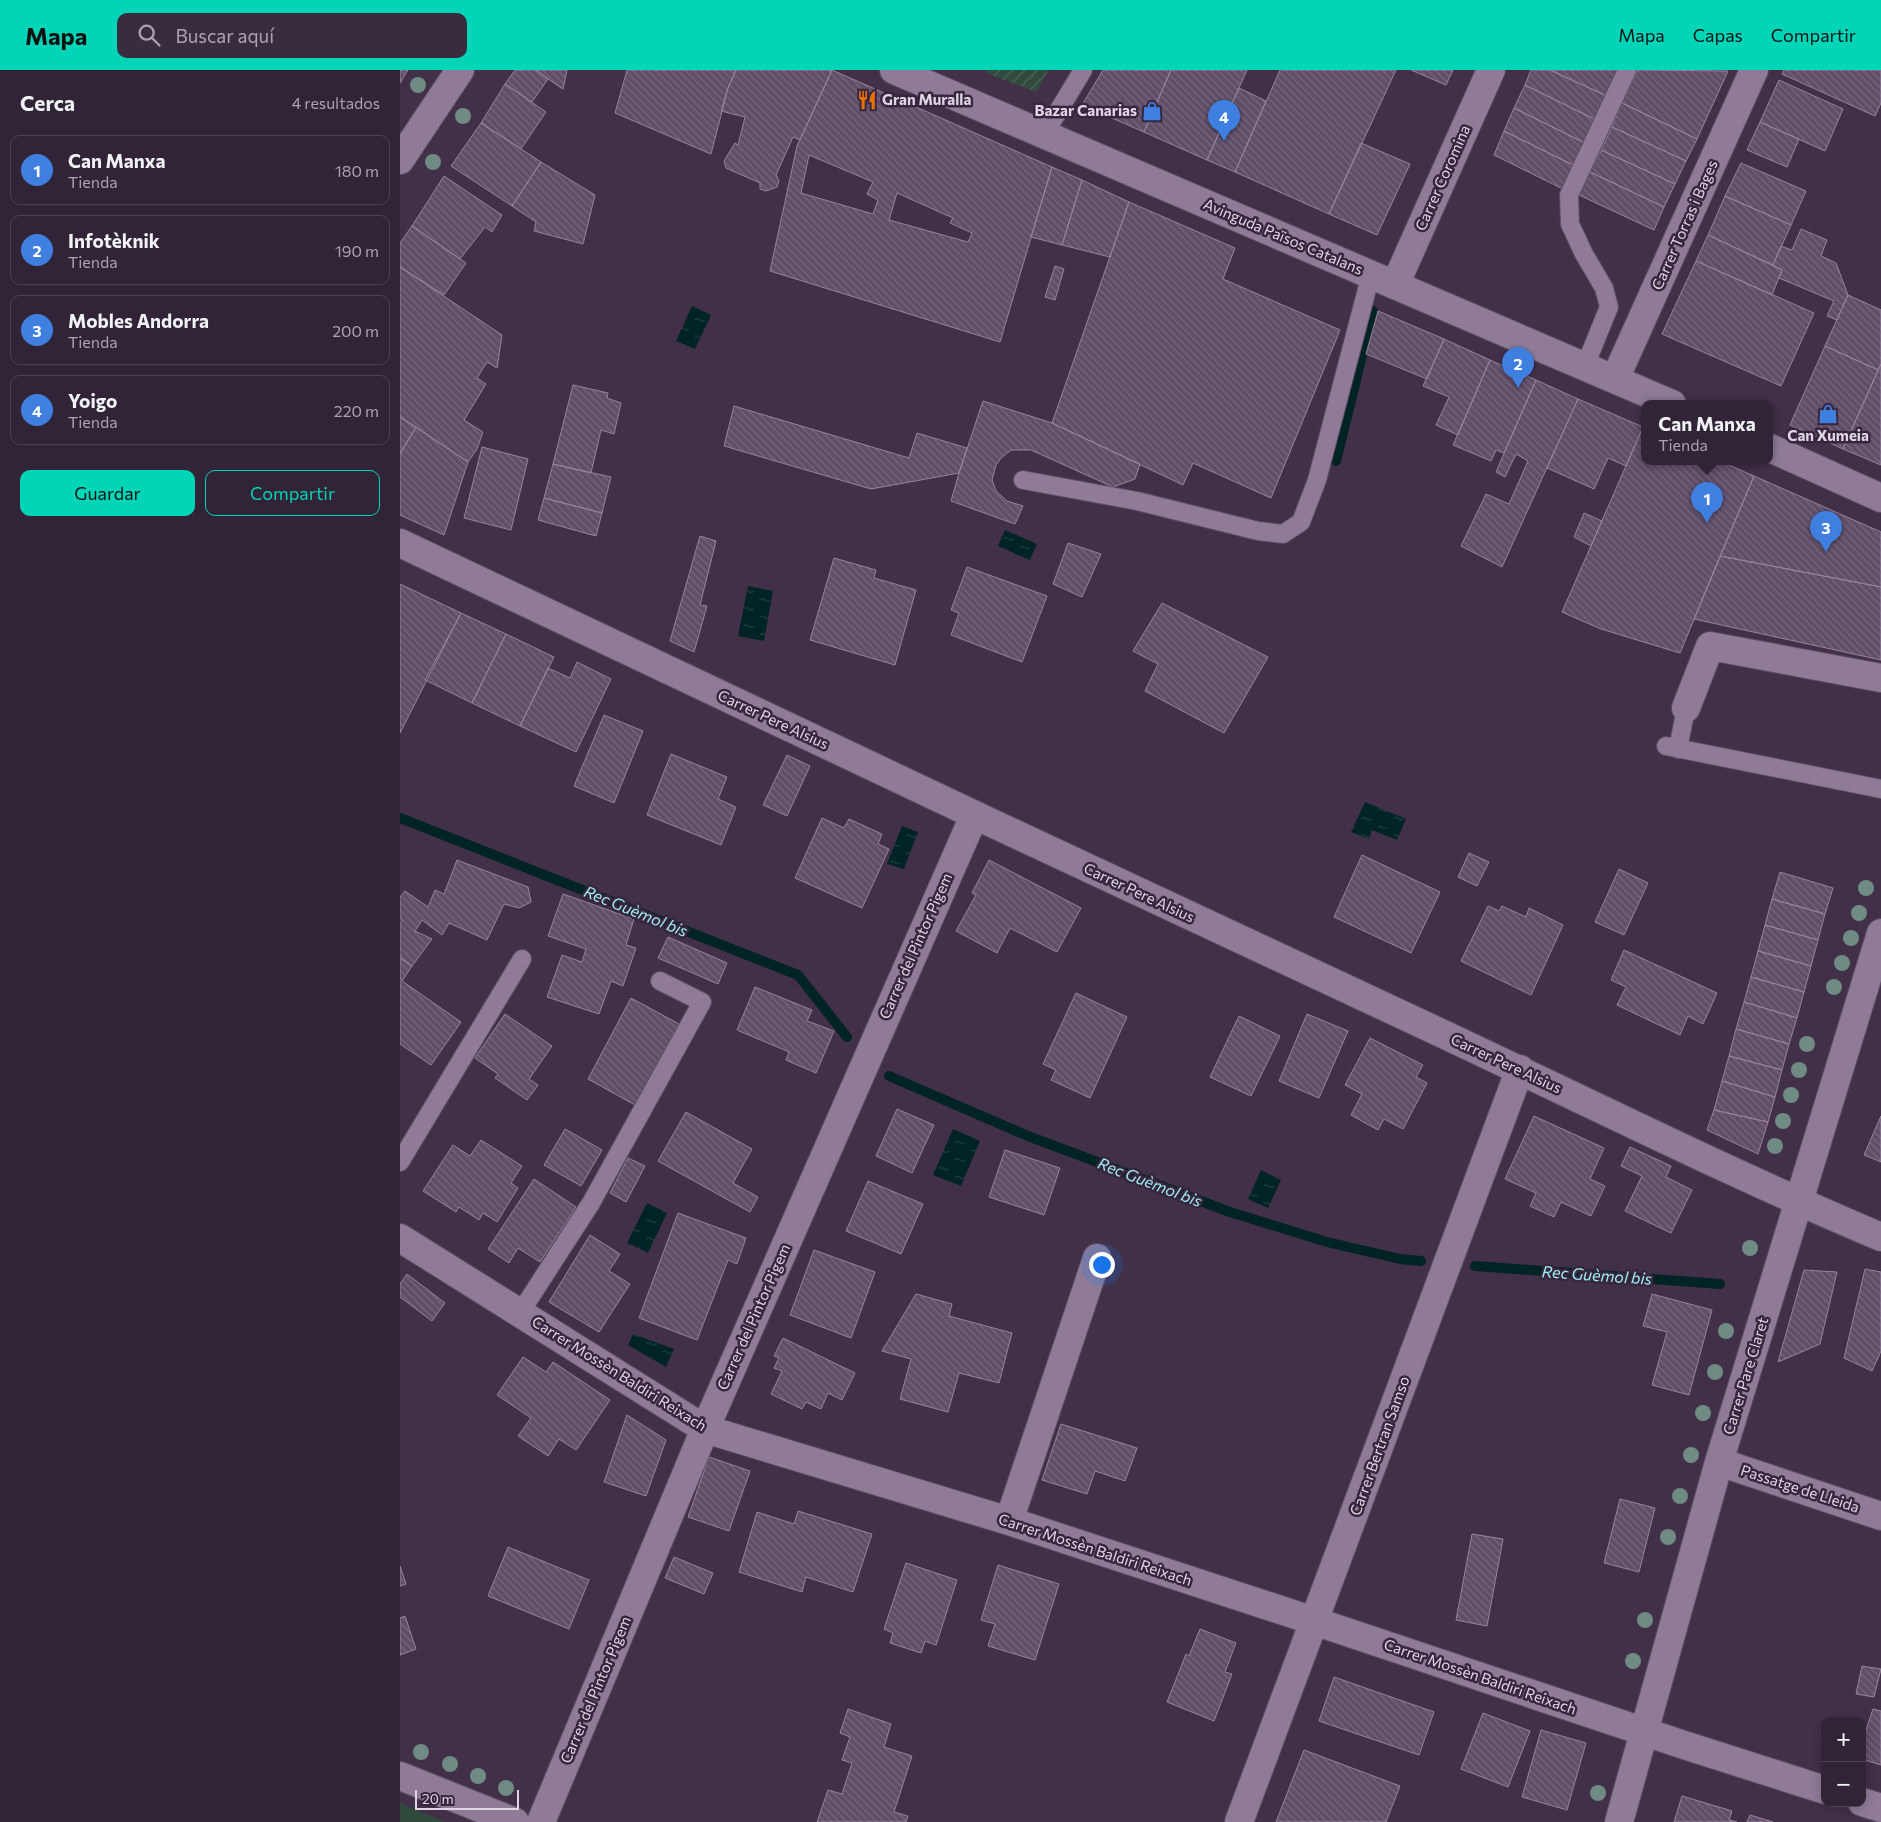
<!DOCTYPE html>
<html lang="es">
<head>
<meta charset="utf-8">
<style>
	body { margin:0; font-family:Commissioner,sans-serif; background:#3a2c3f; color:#f1f3f6 }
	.controls { position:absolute; right:15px; bottom:15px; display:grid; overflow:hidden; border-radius:10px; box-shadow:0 2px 12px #0003 }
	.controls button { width:45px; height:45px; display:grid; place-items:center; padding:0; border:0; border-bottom:1px solid #4d4152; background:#322437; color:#f1f3f6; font:25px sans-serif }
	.scale { position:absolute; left:15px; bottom:12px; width:104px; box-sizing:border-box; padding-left:5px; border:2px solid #e0d5e5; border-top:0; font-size:14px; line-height:18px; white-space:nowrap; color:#e0d5e5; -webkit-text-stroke:4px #37263e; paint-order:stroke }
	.you { position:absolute; left:701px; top:1194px; width:18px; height:18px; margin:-12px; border:4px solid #fff; border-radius:50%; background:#1a73e8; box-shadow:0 0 0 8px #1a73e833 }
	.badge { display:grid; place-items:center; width:32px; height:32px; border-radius:50%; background:#00d5b7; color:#fff; font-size:16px; font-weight:700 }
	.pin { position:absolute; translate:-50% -41px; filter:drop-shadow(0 1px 2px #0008) }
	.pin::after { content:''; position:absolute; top:26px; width:18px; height:15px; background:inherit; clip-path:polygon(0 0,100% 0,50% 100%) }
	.popup { position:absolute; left:1241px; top:330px; width:132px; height:65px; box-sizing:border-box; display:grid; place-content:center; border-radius:10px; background:#322437; filter:drop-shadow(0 1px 4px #0005); font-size:16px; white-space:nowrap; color:#a8a4ad }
	.popup b { font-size:19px; color:#f1f3f6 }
	.popup::after { content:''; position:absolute; left:50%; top:100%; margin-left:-10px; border:10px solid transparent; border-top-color:#322437 }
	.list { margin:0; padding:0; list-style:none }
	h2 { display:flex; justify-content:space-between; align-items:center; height:65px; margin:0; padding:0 20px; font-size:21px }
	h2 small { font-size:16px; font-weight:400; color:#a8a4ad }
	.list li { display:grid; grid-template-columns:32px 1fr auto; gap:15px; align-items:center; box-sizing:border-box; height:70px; margin:0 10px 10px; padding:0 10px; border:1px solid #4d4152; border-radius:10px }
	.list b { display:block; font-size:19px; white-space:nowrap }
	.list p { margin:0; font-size:16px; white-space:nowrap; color:#a8a4ad }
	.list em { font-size:16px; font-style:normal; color:#a8a4ad }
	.actions { display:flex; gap:10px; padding:15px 20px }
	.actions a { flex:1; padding:11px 0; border:1px solid #00d5b7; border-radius:10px; text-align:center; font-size:18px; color:#00d5b7 }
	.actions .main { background:#00d5b7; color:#111 }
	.icon { flex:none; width:28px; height:28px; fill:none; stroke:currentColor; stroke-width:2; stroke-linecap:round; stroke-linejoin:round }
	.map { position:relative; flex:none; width:1481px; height:1752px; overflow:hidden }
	header { display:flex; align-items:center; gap:30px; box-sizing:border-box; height:70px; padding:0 25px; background:#00d5b7; color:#111 }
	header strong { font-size:24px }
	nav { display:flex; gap:28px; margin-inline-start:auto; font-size:18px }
	.search { width:350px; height:45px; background:#3a2c3f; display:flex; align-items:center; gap:12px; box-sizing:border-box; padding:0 18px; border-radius:10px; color:#a8a4ad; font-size:19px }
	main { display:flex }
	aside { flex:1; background:#322437 }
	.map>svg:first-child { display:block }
	.green { fill:#314a3e }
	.garden { fill:url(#garden-furrows) }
	.water { fill:url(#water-ripples) }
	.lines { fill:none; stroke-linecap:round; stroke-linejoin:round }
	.stream { stroke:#002325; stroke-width:10 }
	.building { fill:url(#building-back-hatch); stroke:#9783a0; fill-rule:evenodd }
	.lane-casing { stroke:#5c4c62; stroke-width:20 }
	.street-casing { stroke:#5c4c62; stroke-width:30 }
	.secondary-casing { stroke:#5c4c62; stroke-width:30 }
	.lane { stroke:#8f7b98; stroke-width:18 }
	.street { stroke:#8f7b98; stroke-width:28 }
	.secondary { stroke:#8f7b98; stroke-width:28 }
	.tree { fill:#708a84 }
	.labels { text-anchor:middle; stroke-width:5; stroke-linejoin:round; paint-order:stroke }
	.poi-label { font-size:15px; font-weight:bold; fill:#e0d5e5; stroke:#37263e; text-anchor:start }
	.street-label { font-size:15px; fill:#e0d5e5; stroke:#37263e }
	.water-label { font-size:16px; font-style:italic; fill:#9cedf2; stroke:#37263e }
</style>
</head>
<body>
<header>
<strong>Mapa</strong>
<div class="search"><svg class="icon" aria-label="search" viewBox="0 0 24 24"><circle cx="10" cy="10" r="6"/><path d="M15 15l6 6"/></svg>Buscar aquí</div>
<nav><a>Mapa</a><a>Capas</a><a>Compartir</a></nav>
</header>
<main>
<aside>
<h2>Cerca<small>4 resultados</small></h2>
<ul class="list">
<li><span class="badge" style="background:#3f7fe0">1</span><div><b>Can Manxa</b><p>Tienda</p></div><em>180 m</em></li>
<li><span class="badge" style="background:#3f7fe0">2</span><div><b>Infotèknik</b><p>Tienda</p></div><em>190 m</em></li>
<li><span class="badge" style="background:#3f7fe0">3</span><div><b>Mobles Andorra</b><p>Tienda</p></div><em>200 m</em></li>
<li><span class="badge" style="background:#3f7fe0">4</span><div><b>Yoigo</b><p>Tienda</p></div><em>220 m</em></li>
</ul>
<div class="actions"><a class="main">Guardar</a><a>Compartir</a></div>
</aside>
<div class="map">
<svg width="1481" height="1752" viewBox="0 0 1481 1752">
	<defs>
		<pattern id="garden-furrows" width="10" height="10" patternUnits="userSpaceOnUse" patternTransform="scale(1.25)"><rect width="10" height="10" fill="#314a3e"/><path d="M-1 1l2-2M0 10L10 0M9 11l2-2" fill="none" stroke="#4f635a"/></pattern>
		<pattern id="water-ripples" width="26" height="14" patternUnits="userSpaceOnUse" patternTransform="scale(1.25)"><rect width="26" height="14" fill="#002325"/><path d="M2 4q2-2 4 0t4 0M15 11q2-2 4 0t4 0" fill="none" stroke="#254244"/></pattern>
		<pattern id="building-back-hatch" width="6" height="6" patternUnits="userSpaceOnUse" patternTransform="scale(1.25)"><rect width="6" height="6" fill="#604d68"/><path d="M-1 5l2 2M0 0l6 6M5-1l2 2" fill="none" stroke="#76667d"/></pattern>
	</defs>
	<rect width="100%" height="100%" fill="#423049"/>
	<path class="green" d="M0 1733 45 1752H0Z"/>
	<path class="garden" d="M588 0H649L636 22 586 3Z"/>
	<path class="water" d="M292 236 311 245 295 279 276 271Z
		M605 460 637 474 630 490 598 476Z
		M348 516 373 521 364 571 338 566Z
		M965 732 1006 749 997 770 972 760 969 769 951 762Z
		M502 756 518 762 504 799 487 794Z
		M553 1059 580 1071 561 1116 533 1105Z
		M861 1100 881 1110 868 1138 848 1129Z
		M247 1133 267 1143 248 1183 227 1173Z
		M233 1264 274 1279 266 1297 228 1275Z"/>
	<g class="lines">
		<path class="stream" d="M936 391 973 241
			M0 748 398 905 447 967
			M489 1006 628 1066 830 1142 927 1172 1000 1189 1021 1191
			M1075 1196 1320 1214"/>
	</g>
	<path class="building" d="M0 0H8L0 13Z
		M115 0H136L148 9 132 32 105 14Z
		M136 0H167L163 19 148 9Z
		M227 0H336L328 18 311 84 215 43Z
		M336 0H432L400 70 393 67 376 105 379 111 377 117 366 121 360 119V113L326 98 324 91 335 73 338 75 345 47 321 41 328 18Z
		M432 0 652 97 600 272 370 201 397 76ZM409 85 473 112 467 124 478 130 473 144 401 123ZM497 123 553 148 550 153 572 163 568 172 489 150Z
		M703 0H771L744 62 682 35Z
		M771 0H847L807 90 744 62Z
		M880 0H996L929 144 835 102Z
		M1011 0H1053L1046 15Z
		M1131 0H1150L1207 26 1196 50 1125 15Z
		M1150 0H1219L1207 26Z
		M1238 0 1328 1 1297 69 1222 33Z
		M1384 0H1481V33L1475 46 1382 4Z
		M1379 10 1443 39 1425 81 1360 52Z
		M105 14 146 42 121 79 81 53Z
		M1125 15 1196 50 1185 73 1114 38Z
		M839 18 866 31 835 102 807 90Z
		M1222 33 1297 69 1286 91 1212 57Z
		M1114 38 1185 73 1175 96 1104 61Z
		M1360 52 1399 69 1387 97 1347 80Z
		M81 53 141 92 112 136 51 96Z
		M1212 57 1286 91 1275 114 1201 80Z
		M1104 61 1175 96 1165 120 1094 85Z
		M961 73 1010 94 977 165 929 144Z
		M1201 80 1275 114 1264 137 1190 102Z
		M141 92 195 125 183 174 134 161 136 152 112 136Z
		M1341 93 1406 121 1391 155 1325 126Z
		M652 97 682 110 662 175 631 167Z
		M1190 102 1264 137 1254 160 1179 125Z
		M44 106 102 145 92 162 85 157 60 189 12 156Z
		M682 110 729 132 710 187 662 175Z
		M1325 126 1391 155 1373 195 1308 165Z
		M729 132 835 178 823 209 940 260 871 428 793 393 783 415 652 353Z
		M12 156 66 193 44 225 0 197V173Z
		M1401 159 1427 170 1421 186 1436 193 1448 225 1437 250 1427 246 1434 231 1379 208 1382 200 1373 195 1381 176 1392 180Z
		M1308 165 1382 200 1372 225 1296 191Z
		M1296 191 1414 243 1381 316 1262 264Z
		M655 196 664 199 655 230 645 227Z
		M0 197 102 265 97 298 87 292 77 308 86 314 64 350 83 362 77 379 68 392 0 347Z
		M1448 225 1481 240V294L1478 300 1425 276Z
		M978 241 1044 269 1027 309 966 284Z
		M1044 269 1090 290 1058 365 1036 355 1049 327 1023 316Z
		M1425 276 1478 300 1443 379 1390 355Z
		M1090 290 1136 310 1104 383 1096 380 1091 391 1053 375Z
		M1481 294V395L1443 379Z
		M1136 310 1178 329 1102 497 1061 476 1086 424 1109 434 1128 391 1116 384 1105 407 1096 402Z
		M173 315 208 323 207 328 221 333 214 364 201 360 191 403 153 394Z
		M1178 329 1243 357 1226 396 1208 388 1194 419 1147 398Z
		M583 331 652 353 740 394 735 409 713 417 631 380H611L601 388 596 395 592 410 596 421 607 431 623 436 615 454 551 431 559 403Z
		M334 336 509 388 517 363 567 378 559 403 471 419 324 376Z
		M0 347 16 357 0 384Z
		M16 357 68 392 44 465 0 445V384Z
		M1243 357 1244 358V392H1322L1354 406 1280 583 1201 559 1162 542Z
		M82 377 128 389 111 460 64 448Z
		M153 394 211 407 202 443 144 428Z
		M1354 406 1481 462V517L1320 486Z
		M144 428 202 443 196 466 138 450Z
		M1184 443 1202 451 1191 476 1174 467Z
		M300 466 316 471 300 535 307 536 294 582 270 571Z
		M668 473 701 484 682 527 653 514Z
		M1320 486 1481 517V590L1294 549Z
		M434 488 476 500 474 508 516 520 495 595 410 570Z
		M567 497 647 526 622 592 551 565 559 543 551 540Z
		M0 514 61 543 0 663Z
		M762 533 868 587 824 663 745 621 758 594 733 581Z
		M61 543 106 564 72 633 25 610Z
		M106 564 154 587 120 656 72 633Z
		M177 592 211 609 176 682 120 656 148 598 170 608Z
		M204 645 243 661 214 733 174 716Z
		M271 684 327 707 318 729 336 737 321 775 247 745Z
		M387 685 410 696 387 746 363 735Z
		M422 748 444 758 449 749 482 764 478 774 489 779 462 838 395 808Z
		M1069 783 1089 792 1077 816 1058 807Z
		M962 785 1040 822 1011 883 934 847Z
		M57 790 128 817 131 832 119 838 104 834 87 870 49 853 42 865 22 850 15 861 32 869 12 896 0 888V853L2 850 0 848V827L5 821 28 837 35 820 44 824Z
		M589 790 681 838 657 882 610 858 597 883 556 861 576 825 572 823Z
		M1219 799 1248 813 1224 865 1195 852Z
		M1380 802 1433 818 1425 844 1372 829Z
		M163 824 234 849 226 875 236 878 223 916 211 911 199 944 147 927 162 885 182 892 186 879 148 866Z
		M1372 829 1425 844 1418 870 1365 855Z
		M1088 836 1099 841 1102 836 1126 847 1129 838 1163 855 1131 925 1061 891Z
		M1365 855 1418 870 1411 896 1358 881Z
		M268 867 327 893 318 914 258 888Z
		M1224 880 1317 923 1303 954 1288 946 1280 965 1217 935 1226 917 1211 910Z
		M1358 881 1411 896 1404 922 1351 907Z
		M0 888 12 896 2 911 61 952 31 995 0 974Z
		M1351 907 1404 922 1397 948 1344 932Z
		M355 917 412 940 407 951 434 961 416 1003 386 990 389 982 337 960Z
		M676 923 727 947 690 1028 651 1010 656 1000 643 994Z
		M231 928 279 954 235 1035 188 1009Z
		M1344 932 1397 948 1389 974 1336 959Z
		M105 944 152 976 129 1009 138 1015 127 1030 95 1008 98 1004 75 988Z
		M907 944 948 961 919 1028 879 1011Z
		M839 946 880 966 851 1026 810 1007Z
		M1336 959 1389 974 1382 1000 1329 986Z
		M970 968 1023 995 1016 1007 1027 1013 1003 1059 984 1049 978 1060 951 1045 962 1024 945 1015Z
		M1329 986 1382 1000 1375 1027 1322 1011Z
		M1322 1011 1375 1027 1368 1052 1314 1040Z
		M497 1039 534 1055 512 1103 476 1086Z
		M1314 1040 1368 1052 1358 1084 1307 1060Z
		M286 1042 352 1079 333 1113 358 1127 350 1142 258 1091Z
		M1134 1046 1204 1078 1190 1109 1205 1116 1191 1146 1161 1132 1154 1147 1130 1136 1136 1123 1105 1109Z
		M1481 1046V1092L1464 1085Z
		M165 1059 202 1080 181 1116 144 1095Z
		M81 1070 122 1096 111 1113 118 1118 97 1152 83 1143 79 1150 59 1137 56 1142 23 1121 53 1075 70 1086Z
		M1230 1077 1271 1096 1266 1107 1292 1120 1271 1163 1225 1141 1242 1106 1221 1096Z
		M605 1080 660 1098 644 1145 589 1127Z
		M228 1088 245 1096 226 1132 210 1123Z
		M134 1109 176 1137 140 1192 118 1178 109 1193 88 1179Z
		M468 1111 523 1134 501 1184 446 1161Z
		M278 1143 346 1168 337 1194 328 1190 297 1270 239 1248Z
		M190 1165 220 1184 209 1201 230 1214 199 1262 149 1232Z
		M414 1180 475 1202 451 1268 390 1245Z
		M1465 1199 1481 1202V1281L1472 1301 1444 1288Z
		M1404 1200 1437 1202 1420 1274 1378 1292Z
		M7 1204 45 1233 32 1251 0 1227V1214Z
		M516 1224 552 1234 549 1246 612 1263 599 1313 559 1303 548 1342 500 1329 511 1289 482 1281Z
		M1252 1224 1312 1240 1289 1325 1252 1315 1267 1262 1243 1256Z
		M383 1268 455 1303 442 1330 428 1323 421 1339 406 1332 402 1339 371 1324 382 1301 374 1298 379 1288 374 1286Z
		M123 1287 146 1302 153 1292 210 1330 176 1380 159 1369 148 1386 118 1366 131 1348 97 1325Z
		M227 1345 266 1370 246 1426 204 1412Z
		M661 1354 737 1378 725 1411 695 1401 687 1424 642 1410Z
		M309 1387 350 1401 329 1461 288 1447Z
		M1220 1429 1255 1438 1239 1502 1204 1493Z
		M398 1441 472 1464 453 1522 406 1507 402 1522 339 1502 357 1442 394 1454Z
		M1072 1464 1103 1469 1087 1556 1056 1550Z
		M108 1477 189 1510 169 1559 88 1526Z
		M274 1487 313 1503 304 1524 265 1508Z
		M506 1493 557 1510 536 1575 525 1571 521 1583 490 1573 493 1563 484 1559Z
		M598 1495 659 1514 635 1590 588 1576 595 1554 581 1550Z
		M0 1496 6 1514 0 1516Z
		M5 1546 16 1579 0 1585V1548Z
		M800 1559 836 1573 825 1602 832 1604 814 1651 767 1632 786 1584 789 1586Z
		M1462 1596 1481 1599 1474 1627 1456 1624Z
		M934 1607 1034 1642 1019 1685 919 1651Z
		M448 1639 491 1654 484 1677 512 1686 494 1742 508 1746 506 1752H417L428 1720 442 1724 452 1693 442 1690 450 1667 440 1663Z
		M1473 1639 1481 1641V1695L1462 1689V1672Z
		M1083 1643 1130 1661 1108 1717 1061 1699Z
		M1141 1660 1186 1673 1167 1740 1122 1727Z
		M904 1680 1000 1716 986 1752H876Z
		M1282 1726 1332 1741 1329 1750 1337 1752H1274Z
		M1350 1745 1373 1752H1347Z"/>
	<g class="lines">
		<defs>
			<path id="lane" d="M645 63 683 0
				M1185 296 1209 237 1204 218 1184 184 1170 154 1169 125 1227 0
				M623 410 737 431 858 461 883 464 901 452 917 410 971 204
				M1266 676 1481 719
				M1278 679 1286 638
				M0 1092 122 889
				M120 1243 191 1133 302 932 260 911"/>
			<path id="street" d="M995 215 1091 0
				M1215 309 1354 0
				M0 473C337 633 673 792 1011 949 1168 1022 1322 1100 1481 1167
				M1286 638 1310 576 1481 608
				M0 1168 305 1359 609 1451 914 1551 1281 1674 1425 1720
				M1319 1392 1481 1446
				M609 1451 697 1188
				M1462 1732 1481 1738
				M141 1752 305 1359 574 746
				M839 1752 1120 999
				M1219 1752 1319 1392 1481 863"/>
			<path id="secondary" d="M494 0 1272 334
				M0 90 60 0
				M1370 378 1481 428
				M0 1706 115 1752"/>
		</defs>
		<use href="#lane" class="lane-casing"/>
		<use href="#street" class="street-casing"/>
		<use href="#secondary" class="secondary-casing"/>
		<use href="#lane" class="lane"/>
		<use href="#street" class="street"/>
		<use href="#secondary" class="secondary"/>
	</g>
	<g class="tree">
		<circle cx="18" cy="15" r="8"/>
		<circle cx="63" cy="46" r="8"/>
		<circle cx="33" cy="92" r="8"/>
		<circle cx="1466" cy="818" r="8"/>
		<circle cx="1459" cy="843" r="8"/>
		<circle cx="1451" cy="868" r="8"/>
		<circle cx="1442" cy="893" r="8"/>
		<circle cx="1434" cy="917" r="8"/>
		<circle cx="1407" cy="974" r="8"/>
		<circle cx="1399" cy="1000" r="8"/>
		<circle cx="1391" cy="1025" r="8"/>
		<circle cx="1383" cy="1051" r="8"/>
		<circle cx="1375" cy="1076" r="8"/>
		<circle cx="1350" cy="1178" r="8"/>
		<circle cx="1326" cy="1261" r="8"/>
		<circle cx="1315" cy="1302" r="8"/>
		<circle cx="1303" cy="1343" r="8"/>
		<circle cx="1291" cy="1385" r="8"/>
		<circle cx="1280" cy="1426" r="8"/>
		<circle cx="1268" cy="1467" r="8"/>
		<circle cx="1245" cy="1550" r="8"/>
		<circle cx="1233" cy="1591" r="8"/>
		<circle cx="21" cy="1682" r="8"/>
		<circle cx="50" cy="1694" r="8"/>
		<circle cx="78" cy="1706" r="8"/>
		<circle cx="106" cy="1718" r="8"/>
		<circle cx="1198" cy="1723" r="8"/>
	</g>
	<defs>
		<symbol id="restaurant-bare" viewBox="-9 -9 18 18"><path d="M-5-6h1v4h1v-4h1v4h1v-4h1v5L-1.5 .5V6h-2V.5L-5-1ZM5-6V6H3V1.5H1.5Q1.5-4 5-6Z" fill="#e8710a" stroke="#37263e" stroke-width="2.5" paint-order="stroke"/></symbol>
		<symbol id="shop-bare" viewBox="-9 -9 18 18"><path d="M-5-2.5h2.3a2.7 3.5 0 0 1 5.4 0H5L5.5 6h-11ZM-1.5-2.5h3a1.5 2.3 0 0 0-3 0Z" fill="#3f7fe0" stroke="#37263e" stroke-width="2.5" paint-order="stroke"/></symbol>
	</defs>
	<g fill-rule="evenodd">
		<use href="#restaurant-bare" x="453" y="16" width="28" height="28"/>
		<use href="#shop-bare" x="738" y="27" width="28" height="28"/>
		<use href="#shop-bare" x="1414" y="330" width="28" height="28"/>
	</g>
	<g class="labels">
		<g class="poi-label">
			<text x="482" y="35">Gran Muralla</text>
			<text x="737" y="46" text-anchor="end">Bazar Canarias</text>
			<text x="1428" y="371" text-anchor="middle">Can Xumeia</text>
		</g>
		<g class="street-label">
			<text transform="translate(1043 108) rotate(-66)" y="5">Carrer Coromina</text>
			<text transform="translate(1285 155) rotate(-66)" y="5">Carrer Torras i Bages</text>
			<text transform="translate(883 167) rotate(23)" y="5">Avinguda Països Catalans</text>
			<text transform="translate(373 650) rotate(25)" y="5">Carrer Pere Alsius</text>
			<text transform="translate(739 823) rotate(25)" y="5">Carrer Pere Alsius</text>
			<text transform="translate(516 876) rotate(-66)" y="5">Carrer del Pintor Pigem</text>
			<text transform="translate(1106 994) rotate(25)" y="5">Carrer Pere Alsius</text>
			<text transform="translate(354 1247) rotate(-66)" y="5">Carrer del Pintor Pigem</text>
			<text transform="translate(219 1304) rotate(32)" y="5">Carrer Mossèn Baldiri Reixach</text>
			<text transform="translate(1346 1306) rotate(-73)" y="5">Carrer Pare Claret</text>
			<text transform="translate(980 1376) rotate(-70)" y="5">Carrer Bertran Samso</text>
			<text transform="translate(1400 1419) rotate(18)" y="5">Passatge de Lleida</text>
			<text transform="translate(695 1480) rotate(18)" y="5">Carrer Mossèn Baldiri Reixach</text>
			<text transform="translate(1080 1607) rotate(19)" y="5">Carrer Mossèn Baldiri Reixach</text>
			<text transform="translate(196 1620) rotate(-67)" y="5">Carrer del Pintor Pigem</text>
		</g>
		<g class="water-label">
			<text transform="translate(236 841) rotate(22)" y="6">Rec Guèmol bis</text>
			<text transform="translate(750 1112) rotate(21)" y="6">Rec Guèmol bis</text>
			<text transform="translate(1197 1205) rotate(4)" y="6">Rec Guèmol bis</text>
		</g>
	</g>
</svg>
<div class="controls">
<button>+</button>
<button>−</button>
</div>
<div class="scale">20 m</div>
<div class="you"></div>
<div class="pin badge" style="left:1307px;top:453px;background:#3f7fe0">1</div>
<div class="popup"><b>Can Manxa</b>Tienda</div>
<div class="pin badge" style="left:1118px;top:318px;background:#3f7fe0">2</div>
<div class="pin badge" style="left:1426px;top:482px;background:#3f7fe0">3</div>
<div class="pin badge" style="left:824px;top:71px;background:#3f7fe0">4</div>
</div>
</main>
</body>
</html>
